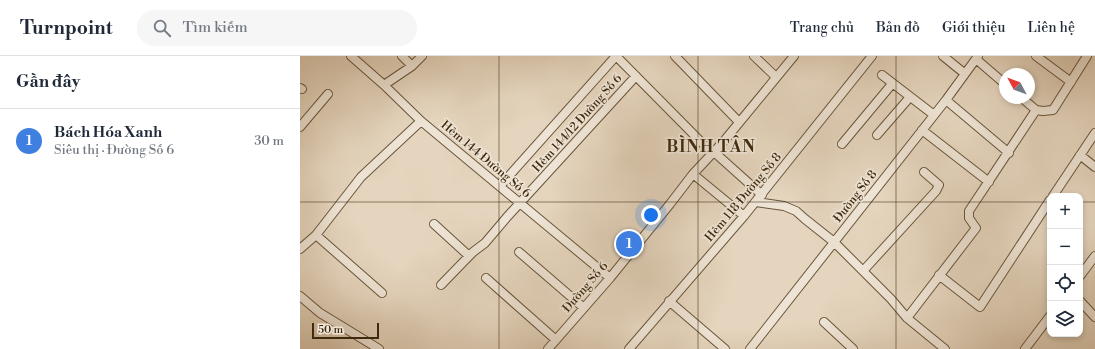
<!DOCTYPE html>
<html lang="vi">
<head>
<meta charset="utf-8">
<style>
	body { margin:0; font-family:"Libre Bodoni",serif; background:#f6f6f7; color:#1f2937 }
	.controls { position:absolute; right:12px; bottom:12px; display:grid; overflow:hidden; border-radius:8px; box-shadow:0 2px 6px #0003 }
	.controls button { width:36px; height:36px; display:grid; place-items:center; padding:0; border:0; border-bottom:1px solid #e0e1e3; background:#fff; color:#1f2937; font:20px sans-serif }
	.compass { position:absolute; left:699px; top:12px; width:36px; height:36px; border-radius:50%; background:#fff; box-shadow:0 2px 6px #0003; rotate:311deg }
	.scale { position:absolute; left:12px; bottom:10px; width:67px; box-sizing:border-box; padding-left:4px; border:2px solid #402a0e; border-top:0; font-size:11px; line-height:14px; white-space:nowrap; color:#402a0e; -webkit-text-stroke:3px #eee4d5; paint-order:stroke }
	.you { position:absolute; left:351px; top:159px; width:14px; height:14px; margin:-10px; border:3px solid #fff; border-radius:50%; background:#1a73e8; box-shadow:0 0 0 6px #1a73e833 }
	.badge { display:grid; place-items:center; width:26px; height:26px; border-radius:50%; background:#ea580c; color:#fff; font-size:13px; font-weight:700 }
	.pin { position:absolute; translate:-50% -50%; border:2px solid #fff; box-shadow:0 1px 4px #0006 }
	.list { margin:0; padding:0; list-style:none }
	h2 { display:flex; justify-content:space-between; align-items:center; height:52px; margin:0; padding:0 16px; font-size:17px }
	h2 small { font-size:13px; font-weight:400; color:#747a83 }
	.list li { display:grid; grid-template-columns:26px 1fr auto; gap:12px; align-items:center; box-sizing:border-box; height:64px; padding:0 16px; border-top:1px solid #e0e1e3 }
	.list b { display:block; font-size:15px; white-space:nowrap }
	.list p { margin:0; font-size:13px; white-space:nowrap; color:#747a83 }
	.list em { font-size:13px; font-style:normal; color:#747a83 }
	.icon { flex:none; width:22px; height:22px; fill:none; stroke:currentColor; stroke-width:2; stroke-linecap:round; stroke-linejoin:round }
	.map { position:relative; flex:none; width:795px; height:293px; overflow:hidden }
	header { display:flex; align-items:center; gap:24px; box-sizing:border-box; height:56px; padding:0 20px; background:#fff; border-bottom:1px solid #e0e1e3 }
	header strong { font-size:19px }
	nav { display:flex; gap:22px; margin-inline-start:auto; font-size:14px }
	.search { width:280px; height:36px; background:#f6f6f7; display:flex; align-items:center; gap:10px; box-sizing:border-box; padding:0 14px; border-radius:22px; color:#747a83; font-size:15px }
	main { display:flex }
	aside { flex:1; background:#fff }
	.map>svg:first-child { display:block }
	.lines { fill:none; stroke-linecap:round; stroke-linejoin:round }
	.minor-casing { stroke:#69553a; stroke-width:10 }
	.minor { stroke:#eee4d5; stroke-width:8 }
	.grid { fill:none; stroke:#402a0e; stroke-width:1; stroke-opacity:0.55 }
	.labels { text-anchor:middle; stroke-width:3.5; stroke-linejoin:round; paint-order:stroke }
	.street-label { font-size:12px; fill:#402a0e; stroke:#eee4d5 }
	.district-label { font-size:16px; font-weight:bold; letter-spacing:1px; fill:#402a0e; stroke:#eee4d5 }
</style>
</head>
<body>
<header>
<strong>Turnpoint</strong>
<div class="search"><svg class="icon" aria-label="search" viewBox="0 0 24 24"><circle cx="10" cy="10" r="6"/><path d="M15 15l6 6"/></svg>Tìm kiếm</div>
<nav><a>Trang chủ</a><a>Bản đồ</a><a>Giới thiệu</a><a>Liên hệ</a></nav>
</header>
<main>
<aside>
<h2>Gần đây<small></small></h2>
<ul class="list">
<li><span class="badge" style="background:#3f7fe0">1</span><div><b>Bách Hóa Xanh</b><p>Siêu thị · Đường Số 6</p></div><em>30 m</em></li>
</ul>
</aside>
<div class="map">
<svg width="795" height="293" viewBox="0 0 795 293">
	<rect width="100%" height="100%" fill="#e5d5be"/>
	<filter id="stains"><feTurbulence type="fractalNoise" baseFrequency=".005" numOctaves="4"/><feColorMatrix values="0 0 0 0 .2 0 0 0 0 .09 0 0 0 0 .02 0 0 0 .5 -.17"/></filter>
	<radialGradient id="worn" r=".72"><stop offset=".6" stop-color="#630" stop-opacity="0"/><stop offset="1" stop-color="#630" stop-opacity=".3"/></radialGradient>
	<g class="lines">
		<defs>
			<path id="minor" d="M51 0 84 29 121 65 310 222
				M102 0 112 10
				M316 0 413 98
				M375 0 439 66
				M454 0 476 21
				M643 0 664 17
				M736 0 771 26
				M676 3 705 28
				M582 19 634 59
				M84 29 112 10 122 0
				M0 32 2 33
				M722 42 736 54
				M646 44 709 97
				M0 71 28 38
				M622 74 689 126
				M577 79 610 41
				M542 88 592 28
				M414 96 462 139
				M780 99 795 111
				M393 118 444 160
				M200 130 316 0
				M753 140 795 77
				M456 146 484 150 496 155 505 163 534 186 591 243 607 262 645 293
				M134 168 169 200
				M16 179 82 237
				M0 193 16 179 61 121 121 65
				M219 196 284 252
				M563 215 636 135 639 129 624 116
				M639 219 680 251 750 144
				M780 220 795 200
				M186 222 256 284
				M141 229 173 196 185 187 207 161 336 20
				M0 240 20 257 79 293
				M369 245 425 293
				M780 245 795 261
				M607 262 676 172 669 162V155L736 54 743 55 753 54 787 0
				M524 266 553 293
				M248 293 310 222 370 148 393 118 424 85 494 0
				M329 293 444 160 572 0
				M450 293 646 44 678 0
				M725 293 750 260"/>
		</defs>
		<use href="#minor" class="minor-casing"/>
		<use href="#minor" class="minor"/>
	</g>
	<path class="grid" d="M199 0V293M398 0V293M596 0V293M0 146H750M780 146H795"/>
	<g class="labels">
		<g class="street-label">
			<text transform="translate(277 67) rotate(-48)" y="4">Hẻm 144/12 Đường Số 6</text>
			<text transform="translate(186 103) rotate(40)" y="4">Hẻm 144 Đường Số 6</text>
			<text transform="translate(555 140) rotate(-52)" y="4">Đường Số 8</text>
			<text transform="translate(443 141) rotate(-50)" y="4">Hẻm 118 Đường Số 8</text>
			<text transform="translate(285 231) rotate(-49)" y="4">Đường Số 6</text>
		</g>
		<g class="district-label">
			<text x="411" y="96">BÌNH TÂN</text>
		</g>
	</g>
	<rect width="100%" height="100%" filter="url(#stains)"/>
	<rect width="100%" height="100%" fill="url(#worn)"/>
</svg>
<div class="controls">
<button>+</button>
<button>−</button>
<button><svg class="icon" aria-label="locate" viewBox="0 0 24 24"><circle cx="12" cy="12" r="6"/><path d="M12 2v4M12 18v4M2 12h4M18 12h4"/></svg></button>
<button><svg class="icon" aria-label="layers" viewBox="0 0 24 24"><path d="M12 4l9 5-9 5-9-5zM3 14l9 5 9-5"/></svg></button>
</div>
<svg class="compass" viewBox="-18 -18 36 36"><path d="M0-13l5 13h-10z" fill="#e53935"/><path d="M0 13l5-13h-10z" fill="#747a83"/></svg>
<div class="scale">50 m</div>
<div class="you"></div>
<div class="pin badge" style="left:329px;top:188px;background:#3f7fe0">1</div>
</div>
</main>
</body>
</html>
